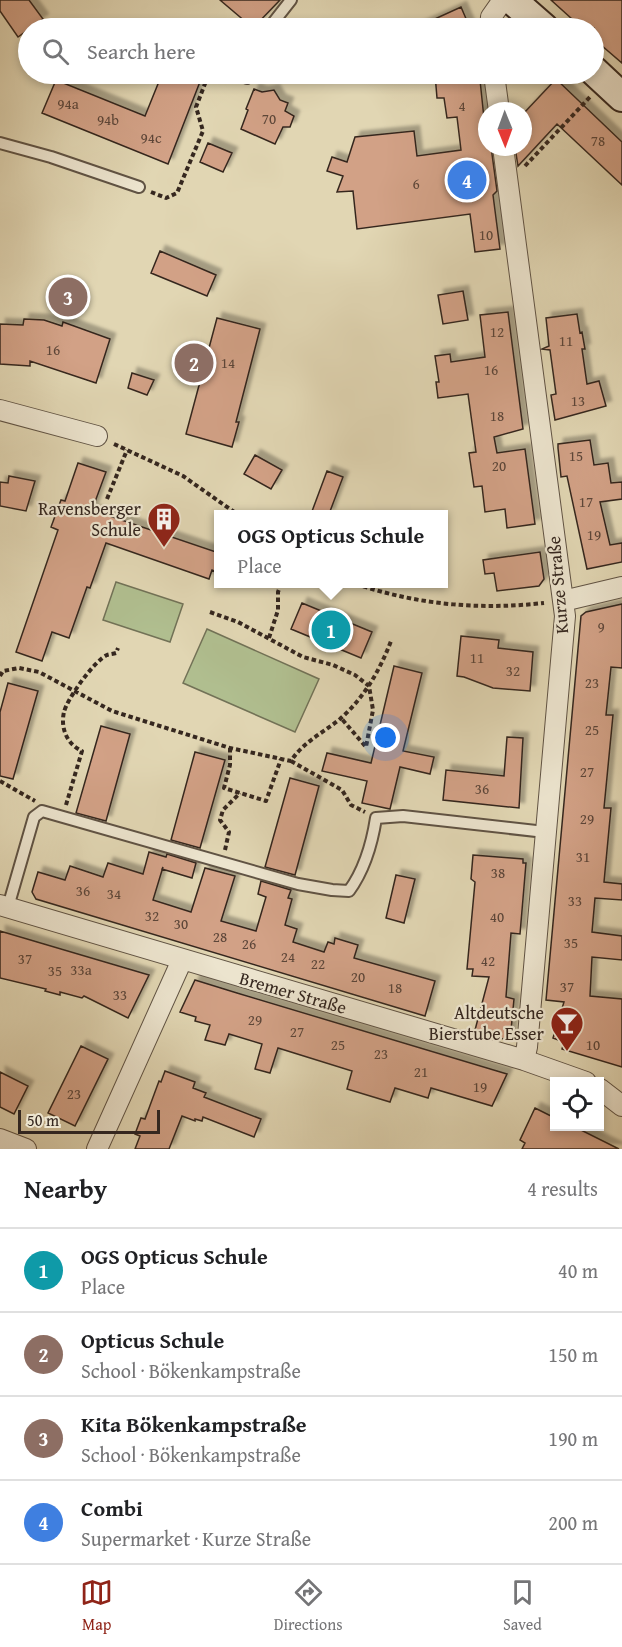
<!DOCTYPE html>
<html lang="en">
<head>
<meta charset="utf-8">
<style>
	body { margin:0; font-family:"Gentium Book Plus",serif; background:#f6f6f6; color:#202124 }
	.controls { position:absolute; right:18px; bottom:18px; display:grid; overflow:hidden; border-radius:0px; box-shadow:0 3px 9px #0003 }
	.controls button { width:54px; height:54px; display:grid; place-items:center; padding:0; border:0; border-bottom:2px solid #e0e0e0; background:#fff; color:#202124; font:30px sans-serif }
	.compass { position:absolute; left:478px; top:102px; width:54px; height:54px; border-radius:50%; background:#fff; box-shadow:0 3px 9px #0003; rotate:179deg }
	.scale { position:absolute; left:18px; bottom:15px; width:142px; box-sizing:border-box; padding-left:6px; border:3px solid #35271f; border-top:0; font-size:16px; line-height:21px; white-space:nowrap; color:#35271f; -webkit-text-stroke:4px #ece4ce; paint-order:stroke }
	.you { position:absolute; left:386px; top:738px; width:21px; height:21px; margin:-15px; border:4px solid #fff; border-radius:50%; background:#1a73e8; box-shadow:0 0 0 9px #1a73e833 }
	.badge { display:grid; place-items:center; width:39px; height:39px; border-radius:50%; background:#8f2418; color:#fff; font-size:20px; font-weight:700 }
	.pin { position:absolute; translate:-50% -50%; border:3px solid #fff; box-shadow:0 2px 6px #0006 }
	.popup { position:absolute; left:214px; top:510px; width:234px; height:78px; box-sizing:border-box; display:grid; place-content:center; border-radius:0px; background:#fff; filter:drop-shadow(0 2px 4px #0005); font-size:20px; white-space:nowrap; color:#757577 }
	.popup b { font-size:22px; color:#202124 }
	.popup::after { content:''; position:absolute; left:50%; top:100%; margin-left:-12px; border:12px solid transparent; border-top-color:#fff }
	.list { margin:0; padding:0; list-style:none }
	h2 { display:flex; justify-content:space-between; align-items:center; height:78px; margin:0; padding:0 24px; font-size:26px }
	h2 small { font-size:20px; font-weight:400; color:#757577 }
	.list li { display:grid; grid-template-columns:39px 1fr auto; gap:18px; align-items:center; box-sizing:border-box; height:84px; padding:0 24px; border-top:2px solid #e0e0e0 }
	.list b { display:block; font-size:22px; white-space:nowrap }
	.list p { margin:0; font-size:20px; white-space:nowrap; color:#757577 }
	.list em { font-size:20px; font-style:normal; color:#757577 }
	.icon { flex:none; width:33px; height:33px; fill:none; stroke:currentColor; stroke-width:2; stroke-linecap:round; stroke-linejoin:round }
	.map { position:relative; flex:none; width:622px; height:1149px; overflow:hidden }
	.search { position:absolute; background:#fff; box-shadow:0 3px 9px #0003; left:18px; right:18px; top:18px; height:66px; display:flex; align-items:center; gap:15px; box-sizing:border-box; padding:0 21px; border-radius:33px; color:#757577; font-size:22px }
	.sheet { height:414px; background:#fff }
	nav { display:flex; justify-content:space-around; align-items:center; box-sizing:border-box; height:84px; border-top:2px solid #e0e0e0; background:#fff; font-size:16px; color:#757577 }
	nav a { display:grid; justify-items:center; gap:3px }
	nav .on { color:#8f2418 }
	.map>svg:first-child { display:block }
	.green { fill:#b0be8f; stroke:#727257; stroke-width:1.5 }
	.building { fill:#d2a186; stroke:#35271f; stroke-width:1.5; filter:url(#shadow) }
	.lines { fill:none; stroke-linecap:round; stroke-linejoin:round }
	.lane-casing { stroke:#605344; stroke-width:14 }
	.street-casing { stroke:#605344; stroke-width:22 }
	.secondary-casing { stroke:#35271f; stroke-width:32 }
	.path { stroke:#35271f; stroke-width:4; stroke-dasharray:4.5 3; stroke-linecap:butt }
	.lane { stroke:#ece4ce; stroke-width:10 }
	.street { stroke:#ece4ce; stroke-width:20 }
	.secondary { stroke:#ece4ce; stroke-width:28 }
	.labels { text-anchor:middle; stroke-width:4.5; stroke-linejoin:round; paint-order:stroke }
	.number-label { font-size:15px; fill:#5c4639 }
	.poi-label { font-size:18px; fill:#35271f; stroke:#ece4ce; text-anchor:end }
	.street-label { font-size:18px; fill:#35271f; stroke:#ece4ce }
</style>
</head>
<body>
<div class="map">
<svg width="622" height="1149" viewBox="0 0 622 1149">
	<defs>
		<filter id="shadow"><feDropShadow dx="5.5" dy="-5.5" stdDeviation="1.5" flood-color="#0004"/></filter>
	</defs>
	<rect width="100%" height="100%" fill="#e1d6b3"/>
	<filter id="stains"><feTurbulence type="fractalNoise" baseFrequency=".00333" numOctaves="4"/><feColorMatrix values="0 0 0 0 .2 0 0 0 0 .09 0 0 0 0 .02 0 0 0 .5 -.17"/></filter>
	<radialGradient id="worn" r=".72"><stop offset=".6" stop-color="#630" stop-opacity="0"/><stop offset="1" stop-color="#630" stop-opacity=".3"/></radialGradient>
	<path class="green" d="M116 582 183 604 170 642 103 620Z
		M207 629 319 679 295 732 183 683Z"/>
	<path class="building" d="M0 0H29L43 19 18 37 0 11Z
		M220 0H280L253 28Z
		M551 0H622V63L594 39V28H582Z
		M461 7 470 28H415Z
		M162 74H203L168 164 42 113 56 80 145 116Z
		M435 74H474L475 80H480L487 147H491L497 191 493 195 500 249 475 252 470 214 357 229 353 191 337 192 343 176 327 171 332 157 347 162 355 137 414 131 417 156 461 150 457 117 447 118 444 98H437Z
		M556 79 622 142V185L557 124 518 166 515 147H523V114Z
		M254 89 262 92 274 90 280 100 288 103 285 111 294 116 290 127H283L275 144 241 129 248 110 246 109Z
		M208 143 232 153 223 172 200 162Z
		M160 251 216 275 207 296 151 273Z
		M463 291 468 320 443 324 438 295Z
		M508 312 523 429 494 437 497 453 525 449 535 524 507 528 505 509 485 512 482 486 474 487 469 453 476 452 468 394 438 398 436 382H439L435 356 450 354 451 362 485 357 480 315Z
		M577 314 580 333 582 332 585 349H582L587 384 599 381 606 406 555 420 551 395 556 394 550 350 542 349 549 346 546 318Z
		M217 318 260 329 236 422H239L232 447 186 434Z
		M24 319 44 320 62 326 63 322 110 339 96 383 30 361V366L0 364V324L23 325Z
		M132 373 154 380 147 395 128 388Z
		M590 440 594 465 608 463 611 483 622 482V499L600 502 610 545 622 543V562L587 569 567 476 561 477 558 448V444Z
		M255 455 282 470 271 489 244 474Z
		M78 463 106 472 92 510 219 553V573L212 570 209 579 106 543 90 588 87 587 69 638 52 632 42 661 16 652 58 530 51 527 61 500 65 501Z
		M327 471 343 477 329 514H311Z
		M9 476 35 481 26 511 0 506V482L8 483Z
		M540 552 544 579 539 586 497 591 494 573 485 574 483 560Z
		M302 603 372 632 361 658 291 629Z
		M622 604V668L611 667 606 715H613L604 808H611L604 882 622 884V900L595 898 592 932 622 936V960L592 957 590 996 622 999V1067L562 1049 564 1042 553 1038 564 1002 546 1000 581 616 586 612Z
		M461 636 499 640 498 648 533 652 530 691 493 688 464 677 457 676Z
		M394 666 422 673 403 751 434 757 430 774 400 767 390 809 362 803 367 781 322 771 327 753 371 763Z
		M8 683 38 691 13 779 0 776V712Z
		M101 726 130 734 106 821 76 813Z
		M507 737 523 738 519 808 443 800 446 770 504 776Z
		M195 752 225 760 200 848 171 840Z
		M290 778 319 786 295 875 265 867Z
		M149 852 166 857 167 854 196 863 192 878 162 869 163 867 153 900 191 912 205 868 235 876 221 921 256 931 266 897 258 894 261 881 291 890 288 898 292 899 285 925 297 929 293 942 324 952 328 942 334 944 335 938 358 945 354 958 435 981 425 1016 36 899 32 892 38 872 65 880 70 866 103 877 108 863 143 874Z
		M473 855 523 859V863H526L520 934 511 933 506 997 514 999 510 1041 475 1030 489 977 472 976 473 969H467L475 882 471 879Z
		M396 875 415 879 404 923 386 918Z
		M0 931 44 944 149 975 128 1018 84 996 82 998 60 992V995L45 991 46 989 0 978Z
		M195 980 237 993 507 1074 492 1106 431 1088 428 1098 395 1088 390 1102 347 1089 352 1071 278 1048 270 1073 255 1069 262 1044 229 1034 225 1045 205 1040 210 1025 195 1021 196 1017 180 1012Z
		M81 1046 108 1059 75 1126 48 1113Z
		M165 1071 195 1082 193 1088 206 1093 204 1097 261 1119 254 1137 203 1117 202 1121 195 1119V1121L182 1116 169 1149H135L140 1136 135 1134 141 1118 145 1119 159 1081 161 1082Z
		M0 1072 28 1086 14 1114 0 1107Z
		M535 1108 555 1118V1126H573L619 1149H522L525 1143 520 1140Z"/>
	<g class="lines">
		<defs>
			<path id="lane" d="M269 28 291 0
				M247 78 249 74
				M0 143 51 157 139 187
				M8 907 34 817 42 811 298 884 332 890 349 891C365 869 372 844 376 818L403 816 545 832"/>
			<path id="street" d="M490 28 491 17 503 0
				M494 74 499 111
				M503 147 565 616 527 1047 524 1060
				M0 410 97 436
				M563 601 622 587
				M0 905 524 1060 586 1082
				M600 1089 622 1106
				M0 1139 26 1149
				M97 1149 182 960"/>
			<path id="secondary" d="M512 0 544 28
				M594 71 622 97"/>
		</defs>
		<use href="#lane" class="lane-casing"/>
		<use href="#street" class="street-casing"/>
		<use href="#secondary" class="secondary-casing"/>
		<path class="path" d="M533 79 539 74
			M525 166 590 97
			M151 192 166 198 177 193 203 131 196 107 206 81
			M114 444 183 476 237 514
			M107 499 127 450
			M356 584C419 605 479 610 544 603
			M210 612 238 622 303 657 333 665 355 675 369 686 373 710 366 747 341 718
			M269 638 278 610V592L281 584
			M0 676 3 671 19 668 39 672 112 711 230 748 291 761C303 742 323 733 340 719 364 698 380 670 391 641
			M230 748V765L224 788 266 801 281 759
			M291 761 342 790 351 805 365 812
			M0 781 35 801
			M66 805 82 751C68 745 60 729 64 712 67 699 94 661 107 655 110 654 113 654 116 653L118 648
			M225 850 229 832 220 820 223 810 240 793"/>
		<use href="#lane" class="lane"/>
		<use href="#street" class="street"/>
		<use href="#secondary" class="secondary"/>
	</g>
	<defs>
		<symbol id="building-pin" viewBox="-11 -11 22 30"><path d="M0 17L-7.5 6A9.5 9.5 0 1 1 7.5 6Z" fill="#8f2418" stroke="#ece4ce"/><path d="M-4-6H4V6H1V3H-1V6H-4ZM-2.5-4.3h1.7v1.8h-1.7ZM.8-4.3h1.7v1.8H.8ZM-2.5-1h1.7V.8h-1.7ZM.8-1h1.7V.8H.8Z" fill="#fff"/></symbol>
		<symbol id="bar-pin" viewBox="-11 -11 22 30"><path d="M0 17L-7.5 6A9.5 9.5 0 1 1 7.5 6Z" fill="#8f2418" stroke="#ece4ce"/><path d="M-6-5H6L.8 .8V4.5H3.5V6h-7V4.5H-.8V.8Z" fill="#fff"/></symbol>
	</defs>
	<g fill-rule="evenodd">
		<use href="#building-pin" x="145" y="500" width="38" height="52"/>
		<use href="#bar-pin" x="548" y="1004" width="38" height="52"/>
	</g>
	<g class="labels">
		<g class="number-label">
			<text x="68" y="109">94a</text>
			<text x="462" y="111">4</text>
			<text x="269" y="124">70</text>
			<text x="108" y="125">94b</text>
			<text x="151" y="143">94c</text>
			<text x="598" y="146">78</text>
			<text x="416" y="189">6</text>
			<text x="486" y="240">10</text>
			<text x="497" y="337">12</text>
			<text x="566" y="346">11</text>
			<text x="53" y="355">16</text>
			<text x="228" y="368">14</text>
			<text x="491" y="375">16</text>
			<text x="578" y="406">13</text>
			<text x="497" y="421">18</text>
			<text x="576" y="461">15</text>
			<text x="499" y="471">20</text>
			<text x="586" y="507">17</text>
			<text x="594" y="540">19</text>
			<text x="601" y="632">9</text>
			<text x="477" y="663">11</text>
			<text x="513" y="676">32</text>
			<text x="592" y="688">23</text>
			<text x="592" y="735">25</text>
			<text x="587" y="777">27</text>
			<text x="482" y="794">36</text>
			<text x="587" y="824">29</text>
			<text x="583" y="862">31</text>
			<text x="498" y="878">38</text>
			<text x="83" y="896">36</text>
			<text x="114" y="899">34</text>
			<text x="575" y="906">33</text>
			<text x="152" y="921">32</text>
			<text x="497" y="922">40</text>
			<text x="181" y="929">30</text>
			<text x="220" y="942">28</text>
			<text x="571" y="948">35</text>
			<text x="249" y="949">26</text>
			<text x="288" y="962">24</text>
			<text x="25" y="964">37</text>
			<text x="488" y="966">42</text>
			<text x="318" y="969">22</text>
			<text x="81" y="975">33a</text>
			<text x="55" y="976">35</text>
			<text x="358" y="982">20</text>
			<text x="567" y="992">37</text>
			<text x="395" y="993">18</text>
			<text x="120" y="1000">33</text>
			<text x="255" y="1025">29</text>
			<text x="297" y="1037">27</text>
			<text x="338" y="1050">25</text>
			<text x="593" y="1050">10</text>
			<text x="381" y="1059">23</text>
			<text x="421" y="1077">21</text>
			<text x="480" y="1092">19</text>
			<text x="74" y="1099">23</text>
		</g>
		<g class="poi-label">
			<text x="141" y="515">Ravensberger<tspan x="141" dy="21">Schule</tspan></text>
			<text x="544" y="1019">Altdeutsche<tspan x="544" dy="21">Bierstube Esser</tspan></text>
		</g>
		<g class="street-label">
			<text transform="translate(558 585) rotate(-95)" y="6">Kurze Straße</text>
			<text transform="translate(293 993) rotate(16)" y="6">Bremer Straße</text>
		</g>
	</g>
	<rect width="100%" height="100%" filter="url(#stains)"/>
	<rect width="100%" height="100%" fill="url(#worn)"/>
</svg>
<div class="controls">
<button><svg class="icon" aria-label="locate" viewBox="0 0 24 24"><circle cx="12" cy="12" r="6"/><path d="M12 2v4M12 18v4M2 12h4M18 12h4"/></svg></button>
</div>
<svg class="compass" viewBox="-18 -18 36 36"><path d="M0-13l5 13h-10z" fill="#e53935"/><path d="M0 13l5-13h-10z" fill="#757577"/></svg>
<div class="scale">50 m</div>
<div class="you"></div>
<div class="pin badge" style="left:331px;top:630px;background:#0f9aa8">1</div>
<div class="popup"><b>OGS Opticus Schule</b>Place</div>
<div class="pin badge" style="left:194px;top:363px;background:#8d6e63">2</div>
<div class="pin badge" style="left:68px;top:297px;background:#8d6e63">3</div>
<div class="pin badge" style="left:467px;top:180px;background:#3f7fe0">4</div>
<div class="search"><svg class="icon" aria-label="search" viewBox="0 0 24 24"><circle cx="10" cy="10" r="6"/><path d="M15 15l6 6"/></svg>Search here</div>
</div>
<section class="sheet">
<h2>Nearby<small>4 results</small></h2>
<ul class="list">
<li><span class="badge" style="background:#0f9aa8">1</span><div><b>OGS Opticus Schule</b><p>Place</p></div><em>40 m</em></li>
<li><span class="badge" style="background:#8d6e63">2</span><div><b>Opticus Schule</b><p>School · Bökenkampstraße</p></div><em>150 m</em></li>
<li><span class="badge" style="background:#8d6e63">3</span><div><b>Kita Bökenkampstraße</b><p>School · Bökenkampstraße</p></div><em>190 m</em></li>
<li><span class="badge" style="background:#3f7fe0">4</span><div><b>Combi</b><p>Supermarket · Kurze Straße</p></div><em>200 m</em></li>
</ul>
</section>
<nav>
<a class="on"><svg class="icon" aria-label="map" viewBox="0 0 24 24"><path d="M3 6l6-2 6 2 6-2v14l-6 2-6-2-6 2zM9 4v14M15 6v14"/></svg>Map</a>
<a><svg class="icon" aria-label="directions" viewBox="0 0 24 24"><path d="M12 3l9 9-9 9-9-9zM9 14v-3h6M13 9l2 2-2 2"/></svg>Directions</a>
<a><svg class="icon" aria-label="saved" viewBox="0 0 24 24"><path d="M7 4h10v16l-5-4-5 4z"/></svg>Saved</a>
</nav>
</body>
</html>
